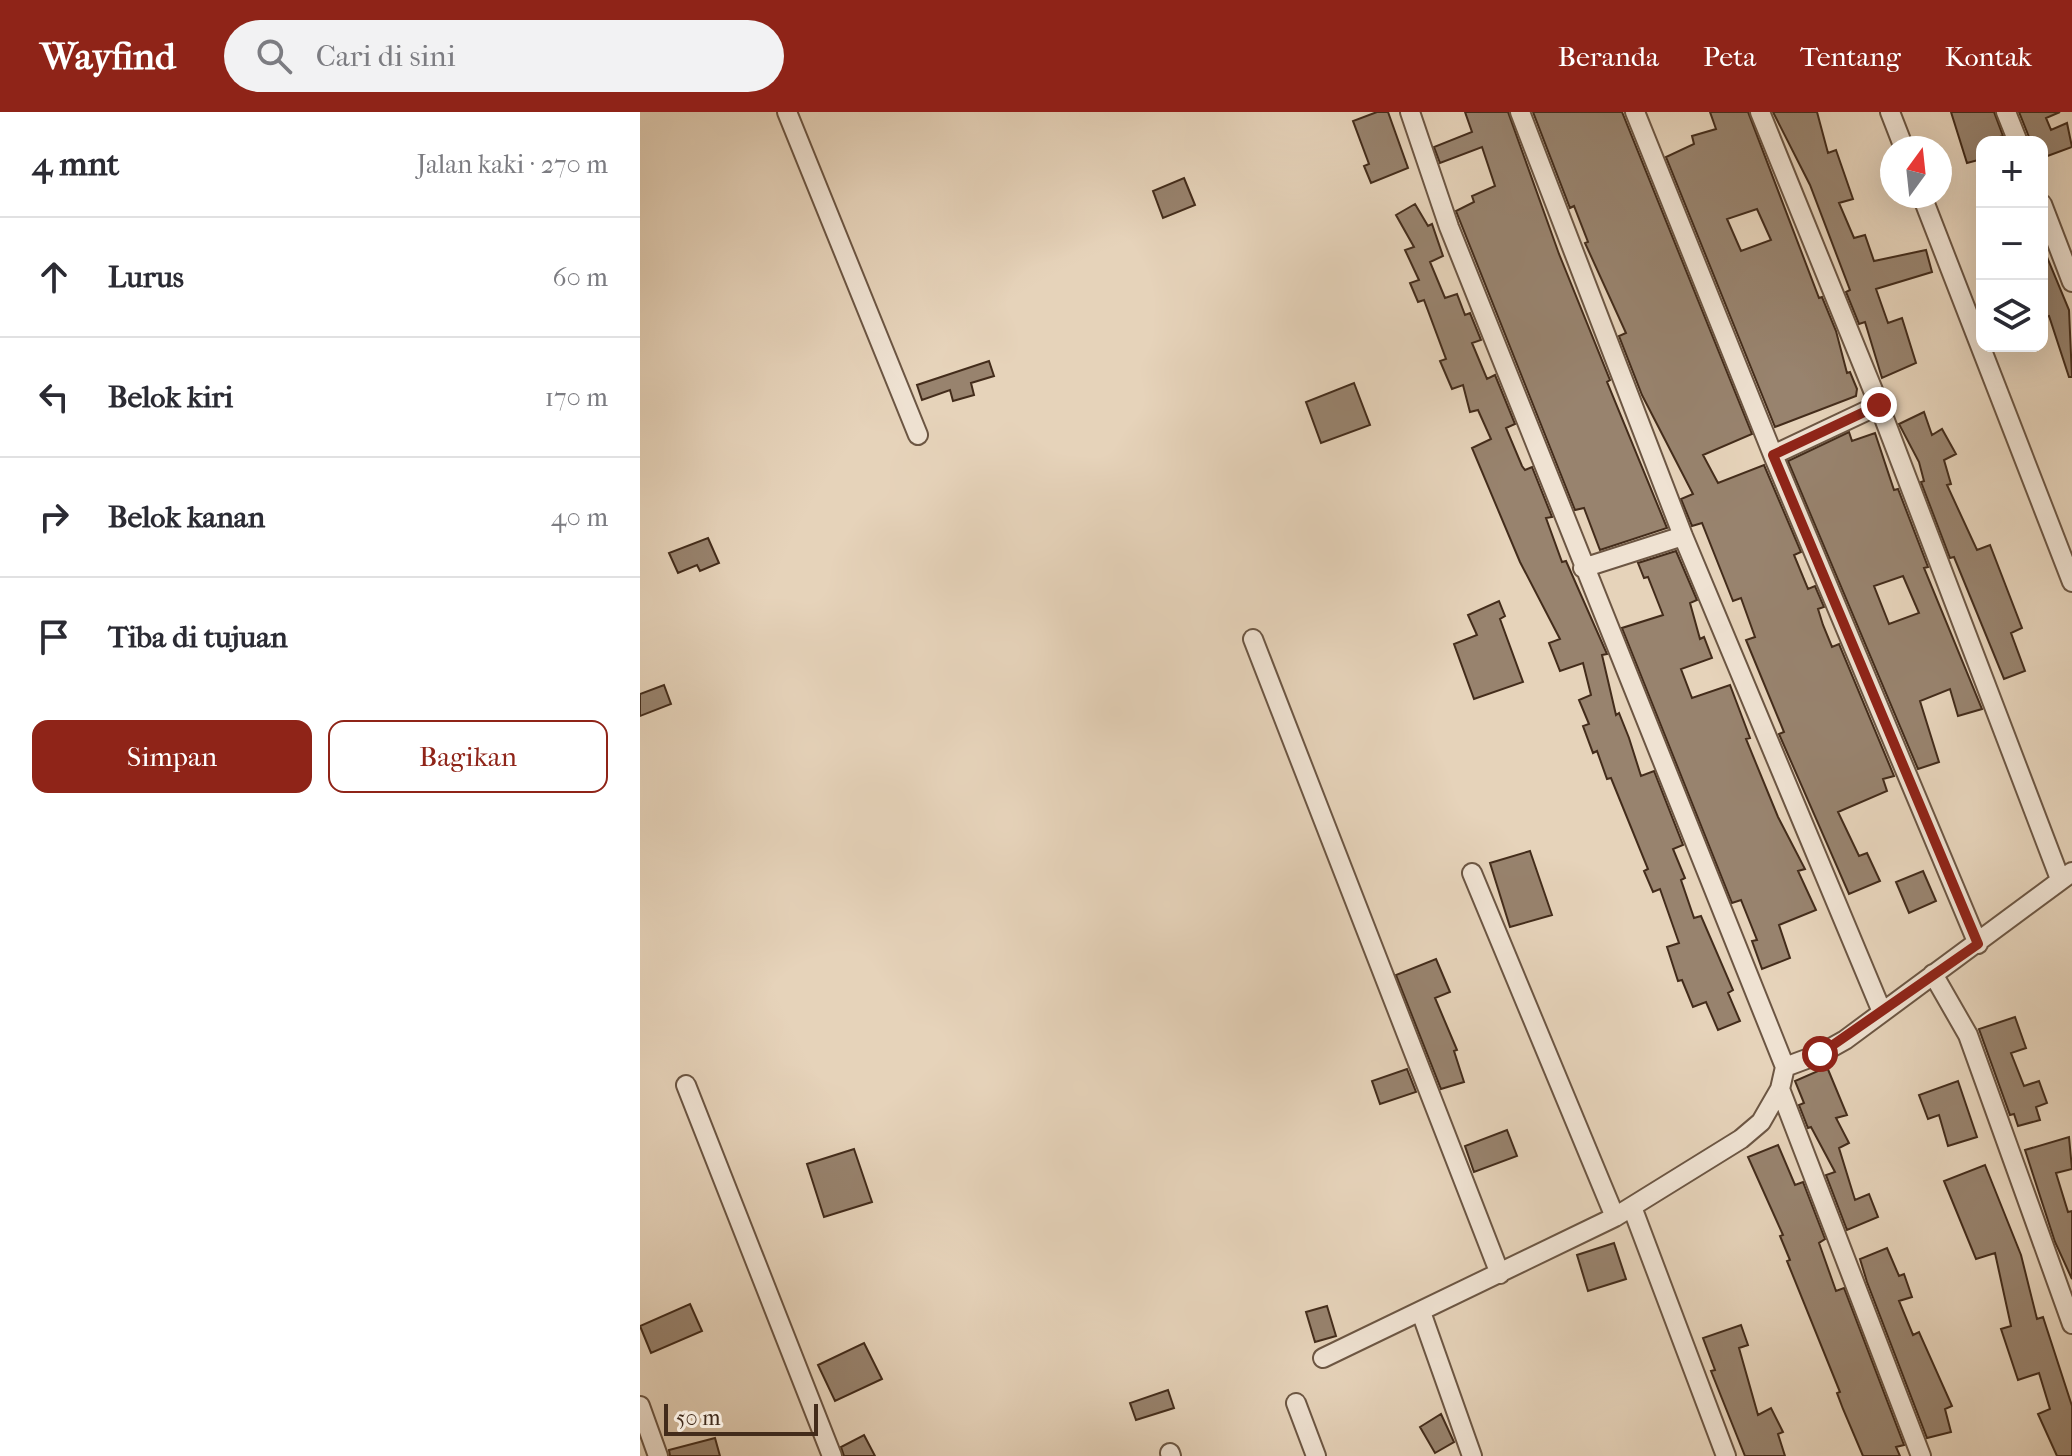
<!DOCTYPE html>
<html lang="id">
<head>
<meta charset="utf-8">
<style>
	body { margin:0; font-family:"IM FELL French Canon",serif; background:#f2f2f3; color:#2b2b33 }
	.controls { position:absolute; right:24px; top:24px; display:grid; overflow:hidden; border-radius:16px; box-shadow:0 8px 32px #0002 }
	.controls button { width:72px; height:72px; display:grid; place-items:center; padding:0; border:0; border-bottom:2px solid #e1e1e2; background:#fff; color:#2b2b33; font:40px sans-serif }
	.compass { position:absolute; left:1240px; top:24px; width:72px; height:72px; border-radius:50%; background:#fff; box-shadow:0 8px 32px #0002; rotate:15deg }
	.scale { position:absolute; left:24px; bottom:20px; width:154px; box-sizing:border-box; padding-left:8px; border:4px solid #432c1b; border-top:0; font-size:22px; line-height:28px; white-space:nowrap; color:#432c1b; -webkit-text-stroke:6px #efe2d2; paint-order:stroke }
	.stop { position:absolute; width:24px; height:24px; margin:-18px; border:6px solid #8f2418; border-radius:50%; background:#fff }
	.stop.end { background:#8f2418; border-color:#fff; box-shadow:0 2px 8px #0008 }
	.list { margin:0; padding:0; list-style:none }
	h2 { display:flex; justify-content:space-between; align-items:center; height:104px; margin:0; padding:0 32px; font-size:34px }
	h2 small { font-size:26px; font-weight:400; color:#7c7c81 }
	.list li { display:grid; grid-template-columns:52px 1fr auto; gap:24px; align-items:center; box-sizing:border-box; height:120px; padding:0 32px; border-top:2px solid #e1e1e2 }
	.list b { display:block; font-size:30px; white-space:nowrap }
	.list em { font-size:26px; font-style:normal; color:#7c7c81 }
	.actions { display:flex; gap:16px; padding:24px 32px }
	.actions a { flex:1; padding:18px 0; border:2px solid #8f2418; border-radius:16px; text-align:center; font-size:28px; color:#8f2418 }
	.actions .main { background:#8f2418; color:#fff }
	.icon { flex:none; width:44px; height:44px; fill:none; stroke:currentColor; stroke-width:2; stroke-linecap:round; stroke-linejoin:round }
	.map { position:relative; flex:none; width:1432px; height:1344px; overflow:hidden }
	header { display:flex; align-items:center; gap:48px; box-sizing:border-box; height:112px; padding:0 40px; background:#8f2418; color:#fff }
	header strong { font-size:38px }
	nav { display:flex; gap:44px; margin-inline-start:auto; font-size:28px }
	.search { width:560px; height:72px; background:#f2f2f3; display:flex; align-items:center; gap:20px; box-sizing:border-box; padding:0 28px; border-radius:44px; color:#7c7c81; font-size:30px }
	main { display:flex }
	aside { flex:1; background:#fff }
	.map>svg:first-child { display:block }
	.building { fill:#98836e; stroke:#432c1b; stroke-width:2; fill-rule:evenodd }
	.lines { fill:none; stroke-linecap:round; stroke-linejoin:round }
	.minor-casing { stroke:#6c5643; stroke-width:22 }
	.minor { stroke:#efe2d2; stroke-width:18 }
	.route { stroke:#8f2418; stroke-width:10 }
</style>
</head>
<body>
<header>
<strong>Wayfind</strong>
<div class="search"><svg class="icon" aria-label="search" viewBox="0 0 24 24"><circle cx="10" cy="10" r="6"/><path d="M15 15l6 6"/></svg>Cari di sini</div>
<nav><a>Beranda</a><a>Peta</a><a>Tentang</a><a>Kontak</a></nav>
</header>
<main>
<aside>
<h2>4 mnt<small>Jalan kaki · 270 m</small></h2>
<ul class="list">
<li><svg class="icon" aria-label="ahead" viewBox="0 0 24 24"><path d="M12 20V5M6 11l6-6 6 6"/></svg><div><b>Lurus</b></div><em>60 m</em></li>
<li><svg class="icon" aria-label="left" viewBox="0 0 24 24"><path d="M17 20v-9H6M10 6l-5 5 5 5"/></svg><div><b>Belok kiri</b></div><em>170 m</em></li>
<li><svg class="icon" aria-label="right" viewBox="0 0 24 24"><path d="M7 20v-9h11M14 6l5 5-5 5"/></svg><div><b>Belok kanan</b></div><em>40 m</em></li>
<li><svg class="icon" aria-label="arrive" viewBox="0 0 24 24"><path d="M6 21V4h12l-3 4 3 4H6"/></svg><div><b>Tiba di tujuan</b></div></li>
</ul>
<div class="actions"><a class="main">Simpan</a><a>Bagikan</a></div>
</aside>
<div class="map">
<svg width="1432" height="1344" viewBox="0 0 1432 1344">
	<rect width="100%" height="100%" fill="#e6d3ba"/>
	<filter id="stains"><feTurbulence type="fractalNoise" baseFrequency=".0025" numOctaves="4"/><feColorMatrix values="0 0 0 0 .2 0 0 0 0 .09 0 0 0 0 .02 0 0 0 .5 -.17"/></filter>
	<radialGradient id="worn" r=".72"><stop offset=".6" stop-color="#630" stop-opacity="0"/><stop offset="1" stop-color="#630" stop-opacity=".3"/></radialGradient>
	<path class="building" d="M737 0H748L768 56 731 71 724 54 729 52 713 9Z
		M825 0H868L919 142 970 268 967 270 1027 416 960 438 944 396 935 398 816 99 834 90 832 84 855 74 842 35 800 51 794 35 832 20Z
		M893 0H982L1112 322 1063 343 1078 371 1124 353 1161 440 1154 443 1168 477 1175 474 1184 495 1178 497 1183 513 1192 535 1199 532 1254 664 1243 667 1247 679 1198 700 1219 744 1227 741 1240 769 1209 782 1139 622 1144 620 1106 528 1115 525 1101 486 1093 489 1062 411 1052 414 1041 387 1053 382 1002 283 979 224 986 221 945 131 948 130 934 94 930 96Z
		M1070 0H1108L1179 186 1182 185 1196 219 1207 261 1210 260 1217 277 1216 284 1135 315 1026 45 1054 32 1052 24 1076 17ZM1117 97 1131 128 1101 139 1087 107Z
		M1133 0H1177L1188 41 1196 38 1213 87 1199 91 1214 126 1225 123 1234 149 1286 138 1292 160 1236 177 1248 211 1262 206 1276 251 1242 266 1225 210 1219 212 1206 180 1210 178 1170 73Z
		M1311 0H1354L1363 24 1342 30V47L1327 51Z
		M1379 0H1420L1406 6 1411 18 1427 11 1432 35 1402 46V30H1391Z
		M544 66 555 93 523 106 513 79Z
		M775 92 788 114 792 112 803 144 790 150 805 186 817 182 825 203 830 201 841 228 832 231 847 267 855 263 875 312 866 316 882 354 885 358 892 355 912 405 906 406 922 450 926 449 967 542 962 543 976 603 979 601 989 626 1001 664 1014 659 1043 733 1033 737 1045 766 1041 768 1054 806 1061 804 1093 878 1088 881 1100 909 1078 918 1066 890 1053 895 1042 868 1038 869 1027 835 1039 831 1020 777 1013 780 1004 759 1008 757 971 666 967 667 957 639 953 641 943 614 949 612 939 588 951 583 943 551 920 559 909 531 920 527 880 450 832 336 851 327 838 298 830 300 823 273 812 277 800 249 806 247 784 188 778 190 770 171 779 168 765 138 774 135 756 103Z
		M1402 133 1429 198 1432 265H1429L1409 204 1405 205 1402 196Z
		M349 249 354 264 331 271 334 283 313 289 310 278 282 288 277 273Z
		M714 271 730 313 681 331 666 290Z
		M1284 300 1292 323 1302 317 1316 342 1304 348 1311 372 1307 373 1337 438 1350 433 1382 516 1371 521 1385 559 1364 567 1314 445 1310 446 1281 370 1284 369 1279 350 1259 312Z
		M1209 320 1212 329 1235 321 1254 378 1258 377 1288 455 1284 456 1342 597 1318 604 1310 577 1280 589 1299 650 1278 657 1148 349ZM1263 464 1279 501 1249 512 1234 474Z
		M68 426 79 451 60 459 57 453 38 461 29 441Z
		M1036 439 1057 488 1050 491 1060 527 1064 525 1072 546 1041 557 1052 586 1090 573 1110 626 1106 627 1138 705 1165 757 1158 759 1176 798 1139 813 1150 846 1122 857 1112 829 1117 828 1101 788 1092 791 982 516 1023 503 1008 465 1004 466 998 451Z
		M859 489 865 504 860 507 883 570 834 587 814 532 837 523 828 503Z
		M24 573 31 592 0 604V582Z
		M890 739 912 803 870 815 850 751Z
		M1283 759 1296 789 1269 801 1256 770Z
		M796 847 810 880 795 886 817 938 814 939 824 970 801 977 756 863Z
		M1375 905 1386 936 1371 941 1384 974 1399 969 1407 991 1396 995 1400 1008 1378 1014 1374 1002 1370 1003 1339 917Z
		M1187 955 1207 1003 1196 1006 1209 1031 1199 1036 1215 1088 1229 1082 1238 1105 1207 1118 1186 1063 1195 1060 1171 1015 1168 1016 1159 993 1164 991 1155 969Z
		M767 957 776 980 740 992 732 969Z
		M1318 969 1337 1025 1308 1034 1299 1003 1288 1007 1279 983Z
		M867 1018 877 1044 834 1060 825 1034Z
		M1429 1025 1432 1057 1416 1061 1428 1100 1432 1099V1167L1415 1130 1385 1038Z
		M1138 1033 1155 1073 1163 1070 1185 1127 1179 1131 1196 1179 1204 1176 1264 1333 1256 1335 1260 1344H1223L1203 1297 1197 1281 1200 1280 1147 1149 1150 1148 1140 1124 1143 1123 1108 1045Z
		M214 1037 232 1090 184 1105 167 1052Z
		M1345 1053 1381 1143 1397 1207 1403 1205 1432 1294V1344H1417L1398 1302 1410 1297 1399 1261 1378 1268 1361 1217 1371 1214 1355 1141 1336 1147 1304 1069Z
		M974 1131 986 1167 948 1179 937 1143Z
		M1247 1136 1259 1164 1264 1162 1272 1185 1259 1189 1273 1223 1279 1220 1312 1294 1305 1297 1311 1320 1287 1326 1227 1170 1220 1147Z
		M50 1192 62 1219 11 1241 0 1214Z
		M687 1194 696 1224 675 1230 666 1200Z
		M1101 1213 1108 1233 1099 1236 1118 1303 1131 1296 1143 1320 1138 1322 1145 1344H1105L1071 1259 1075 1258 1063 1226Z
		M224 1231 242 1267 195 1289 178 1253Z
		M528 1278 534 1296 496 1308 490 1291Z
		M801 1302 814 1330 795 1341 780 1315Z
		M224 1323 235 1344H204L201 1335Z
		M75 1326 80 1344H30L29 1338Z"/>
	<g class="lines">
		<defs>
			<path id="minor" d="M147 0 278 323
				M770 0 809 115 1145 955
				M880 0 1043 424 1242 900
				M995 0 1133 343 1338 832
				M1120 0 1239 293 1420 767
				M1250 0 1264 36
				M1366 0 1378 30
				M1282 84 1432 470
				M1402 92 1432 170
				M1133 343 1239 293
				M943 456 1043 424
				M613 527 860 1162
				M832 761 975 1105
				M1293 862 1328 923 1432 1212
				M46 973 192 1344
				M992 1095 1086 1344
				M781 1200 832 1344
				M683 1246 975 1105 1101 1027 1121 1010 1140 977
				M656 1291 676 1344
				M0 1294 18 1344
				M530 1341 531 1344
				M1281 1344 1140 977 1145 955 1180 942 1205 928 1432 760"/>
		</defs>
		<use href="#minor" class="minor-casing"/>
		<use href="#minor" class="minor"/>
	</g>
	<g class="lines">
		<path class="route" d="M1180 942 1338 832 1133 343 1239 293"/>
	</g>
	<rect width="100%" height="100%" filter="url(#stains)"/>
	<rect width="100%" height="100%" fill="url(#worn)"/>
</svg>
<div class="controls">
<button>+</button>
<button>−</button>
<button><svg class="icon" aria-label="layers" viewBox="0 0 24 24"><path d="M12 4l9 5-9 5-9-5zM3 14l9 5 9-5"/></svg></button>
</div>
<svg class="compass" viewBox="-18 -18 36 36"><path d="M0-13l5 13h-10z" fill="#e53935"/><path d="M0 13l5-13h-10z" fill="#7c7c81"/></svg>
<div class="scale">50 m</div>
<div class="stop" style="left:1180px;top:942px"></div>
<div class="stop end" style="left:1239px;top:293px"></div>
</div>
</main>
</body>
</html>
